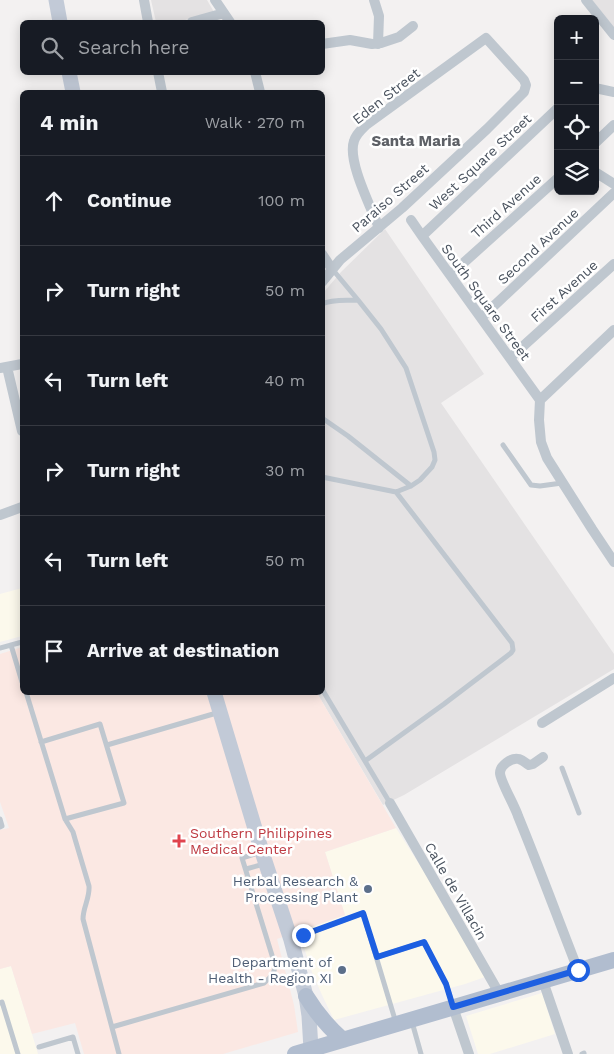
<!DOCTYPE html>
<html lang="en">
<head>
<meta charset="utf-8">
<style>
	body { margin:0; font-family:"Work Sans",sans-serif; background:#242831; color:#f1f3f6 }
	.controls { position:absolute; right:15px; top:15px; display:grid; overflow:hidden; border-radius:8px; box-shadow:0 2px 12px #0003 }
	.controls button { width:45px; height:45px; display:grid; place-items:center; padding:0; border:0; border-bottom:1px solid #363941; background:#171b24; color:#f1f3f6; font:25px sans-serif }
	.stop { position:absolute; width:15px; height:15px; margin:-11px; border:4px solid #1d5fe1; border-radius:50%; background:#fff }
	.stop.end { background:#1d5fe1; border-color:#fff; box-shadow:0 1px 5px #0008 }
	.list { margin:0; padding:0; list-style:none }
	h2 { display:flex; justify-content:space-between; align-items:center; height:65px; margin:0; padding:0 20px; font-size:21px }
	h2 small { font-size:16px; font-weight:400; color:#9ea1a6 }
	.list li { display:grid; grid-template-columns:32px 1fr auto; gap:15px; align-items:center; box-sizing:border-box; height:90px; padding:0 20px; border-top:1px solid #363941 }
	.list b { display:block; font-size:19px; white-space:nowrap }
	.list em { font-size:16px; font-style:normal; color:#9ea1a6 }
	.icon { flex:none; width:28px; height:28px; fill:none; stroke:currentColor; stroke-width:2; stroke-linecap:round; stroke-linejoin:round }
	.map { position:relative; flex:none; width:614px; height:1054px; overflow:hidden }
	.search { position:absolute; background:#171b24; box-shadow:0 2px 12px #0003; left:20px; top:20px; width:305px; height:55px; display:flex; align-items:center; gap:12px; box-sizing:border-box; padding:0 18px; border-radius:8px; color:#9ea1a6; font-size:19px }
	.panel { position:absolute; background:#171b24; box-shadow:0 2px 12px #0003; left:20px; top:90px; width:305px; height:605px; border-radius:8px }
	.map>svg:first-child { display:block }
	.commercial { fill:#fcf9ec }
	.education { fill:#e4e2e3 }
	.medical { fill:#fbe8e3 }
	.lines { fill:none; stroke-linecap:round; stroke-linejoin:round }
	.lane { stroke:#bfc7cf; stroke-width:5 }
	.street { stroke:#bfc7cf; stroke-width:10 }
	.secondary { stroke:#c2cad7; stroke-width:15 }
	.primary { stroke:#b1bdcf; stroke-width:16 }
	.route { stroke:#1d5fe1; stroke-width:6 }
	.health-dot { fill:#e0444e; stroke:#fff; stroke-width:2 }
	.service-dot { fill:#5c6f8a; stroke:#fff; stroke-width:2 }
	.labels { text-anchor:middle; stroke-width:5; stroke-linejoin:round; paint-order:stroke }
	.street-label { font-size:14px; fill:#49525e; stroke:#fff }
	.health-label { font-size:14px; fill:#be3a42; stroke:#fff; text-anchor:start }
	.service-label { font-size:14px; fill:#4e5e75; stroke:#fff; text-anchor:end }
	.neighbourhood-label { font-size:15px; font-weight:bold; fill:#5d6066; stroke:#fff }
</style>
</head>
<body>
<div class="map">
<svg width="614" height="1054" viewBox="0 0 614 1054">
	<rect width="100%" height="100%" fill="#f3f1f1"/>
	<path class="commercial" d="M22 588V636L0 642V594Z
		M396 828 426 875 485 977 465 984 334 1020 322 995 312 972 299 932 345 915 325 852Z
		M11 966 32 1034 38 1054H0V969Z
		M542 993 555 1034 490 1054H478L466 1016Z"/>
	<path class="education" d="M151 0H207L214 12 178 22H156Z
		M592 0H614V28Z
		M385 229 484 374 441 403 614 654V669L404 795 383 805 317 693 322 692 323 293 341 272Z"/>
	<path class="medical" d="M22 647V692L317 693 396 828 325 852 345 915 277 939 294 1005 298 1032 223 1054H84L75 1023 32 1034 11 966 0 969V830L9 828 0 802V654Z"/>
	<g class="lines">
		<path class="lane" d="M333 270 358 300
			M322 304C333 299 346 301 358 300L381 329 406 368 434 452 435 460 432 467 420 480 411 486 396 492 322 477
			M322 418 348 436 411 486
			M503 445 531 485 540 486 562 483
			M11 645 22 682
			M0 648 22 642
			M322 689 390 803
			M26 692 65 819 73 832 75 839 89 886C90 898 83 907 83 919L119 1054
			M41 742 100 724 124 803 65 819
			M107 745 220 712
			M365 761 444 704 511 653 513 650 512 643 396 492
			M562 768 579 813
			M0 819 2 826 0 827
			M246 869 264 864
			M293 939 363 913 396 1023
			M377 957 424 942 446 984 453 1006
			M0 1003 2 1002 18 1054
			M412 1022 421 1054
			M112 1027 264 983C270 978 275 973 275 965L242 858 261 852
			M39 1047 73 1037 78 1054
			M582 1054 584 1053"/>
		<path class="street" d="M144 0 148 22
			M215 0 230 22
			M374 0 379 16 378 44
			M586 0 614 35
			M192 22 224 13
			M322 44 350 40 372 44 381 43 399 37 413 26
			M158 72 162 92
			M255 72 260 92
			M595 88 614 92
			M595 143 614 125
			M595 172 614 184
			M411 220 422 236 540 400
			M422 236 558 108
			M322 254 332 269
			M450 275 558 178
			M322 282 340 260 402 208 487 129 524 92 526 85 524 80 486 38 366 125C361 130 356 134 354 141 347 161 371 207 379 228
			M481 318 614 193
			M510 358 614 264
			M7 367 22 431
			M0 368 22 364
			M540 400 539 420 541 442 547 458 592 529 614 562
			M540 400 614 330
			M0 515 22 507
			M542 723 614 678
			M543 757 533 764 529 765C526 763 522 760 519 759 511 757 500 766 500 773 500 781 515 806 518 816 539 867 558 919 578 970
			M390 803 499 993
			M543 981 568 1054
			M453 1007 469 1054"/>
		<path class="secondary" d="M56 0 60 22
			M69 72 73 92
			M214 692 262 852 291 940 306 996 309 1016 311 1049"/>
		<path class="primary" d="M306 996C317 1014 327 1026 343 1040
			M295 1054 614 960"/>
	</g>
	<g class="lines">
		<path class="route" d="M303 935 363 913 377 957 424 942 446 984 453 1007 578 970"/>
	</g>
	<path class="health-dot" d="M176.5 833.5h5v5h5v5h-5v5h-5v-5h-5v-5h5z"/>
	<g class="service-dot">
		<circle cx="368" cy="889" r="5"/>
		<circle cx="342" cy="970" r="5"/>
	</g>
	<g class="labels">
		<g class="street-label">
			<text transform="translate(386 96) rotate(-38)" y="5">Eden Street</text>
			<text transform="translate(480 162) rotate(-43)" y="5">West Square Street</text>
			<text transform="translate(390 198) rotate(-41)" y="5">Paraiso Street</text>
			<text transform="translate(506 206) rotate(-42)" y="5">Third Avenue</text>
			<text transform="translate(538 246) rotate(-43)" y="5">Second Avenue</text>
			<text transform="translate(564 291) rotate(-42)" y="5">First Avenue</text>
			<text transform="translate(486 302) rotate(54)" y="5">South Square Street</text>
			<text transform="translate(456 891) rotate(60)" y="5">Calle de Villacin</text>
		</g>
		<g class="health-label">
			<text x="190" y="838">Southern Philippines<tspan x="190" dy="16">Medical Center</tspan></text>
		</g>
		<g class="service-label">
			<text x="358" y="886">Herbal Research &amp;<tspan x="358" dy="16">Processing Plant</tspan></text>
			<text x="332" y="967">Department of<tspan x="332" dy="16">Health - Region XI</tspan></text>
		</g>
		<g class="neighbourhood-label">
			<text x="416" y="146">Santa Maria</text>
		</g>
	</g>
</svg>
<div class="controls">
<button>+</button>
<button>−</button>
<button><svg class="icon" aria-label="locate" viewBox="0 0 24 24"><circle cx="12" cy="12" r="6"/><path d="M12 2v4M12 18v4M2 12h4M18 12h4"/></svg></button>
<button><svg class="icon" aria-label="layers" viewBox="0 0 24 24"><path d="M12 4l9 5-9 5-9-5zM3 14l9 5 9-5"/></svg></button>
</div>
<div class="stop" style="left:578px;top:970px"></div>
<div class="stop end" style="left:303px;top:935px"></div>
<div class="search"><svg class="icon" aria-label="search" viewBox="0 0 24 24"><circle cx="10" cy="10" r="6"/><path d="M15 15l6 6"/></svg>Search here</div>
<section class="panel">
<h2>4 min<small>Walk · 270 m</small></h2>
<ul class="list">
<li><svg class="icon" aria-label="ahead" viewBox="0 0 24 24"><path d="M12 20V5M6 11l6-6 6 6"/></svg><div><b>Continue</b></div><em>100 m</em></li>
<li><svg class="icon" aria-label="right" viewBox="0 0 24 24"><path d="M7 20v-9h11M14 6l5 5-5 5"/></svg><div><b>Turn right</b></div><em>50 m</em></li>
<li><svg class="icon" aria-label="left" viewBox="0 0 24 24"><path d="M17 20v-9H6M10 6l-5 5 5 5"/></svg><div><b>Turn left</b></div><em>40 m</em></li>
<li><svg class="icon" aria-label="right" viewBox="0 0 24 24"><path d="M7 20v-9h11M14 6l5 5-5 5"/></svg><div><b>Turn right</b></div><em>30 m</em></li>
<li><svg class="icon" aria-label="left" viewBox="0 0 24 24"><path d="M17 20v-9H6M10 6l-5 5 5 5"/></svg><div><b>Turn left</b></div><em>50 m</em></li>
<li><svg class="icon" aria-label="arrive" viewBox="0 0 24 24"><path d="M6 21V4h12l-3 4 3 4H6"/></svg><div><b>Arrive at destination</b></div></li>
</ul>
</section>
</div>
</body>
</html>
